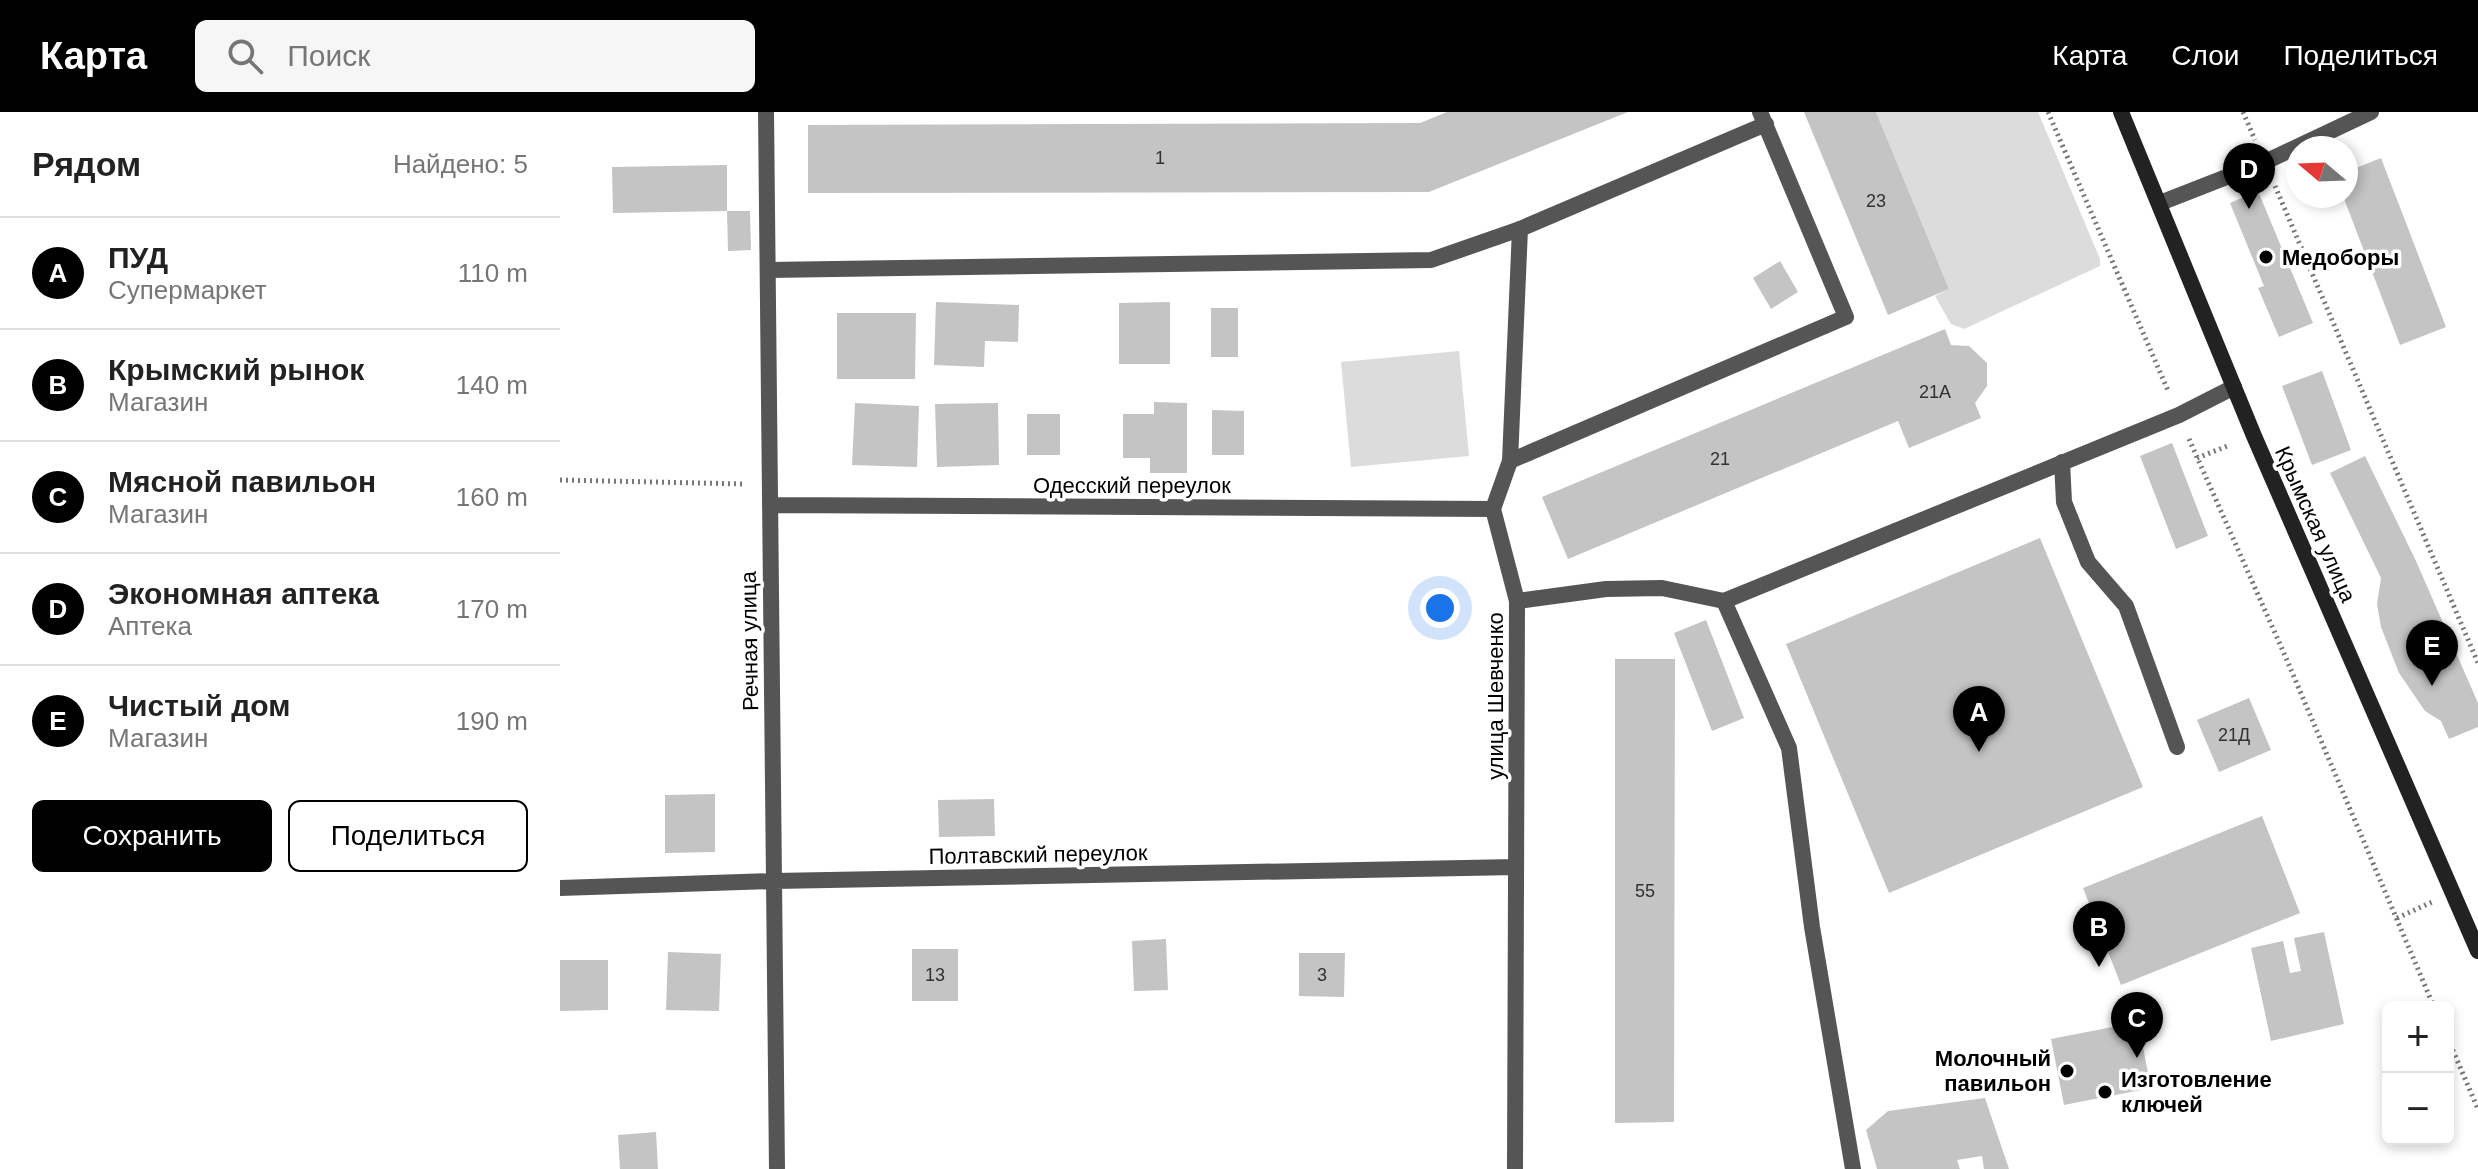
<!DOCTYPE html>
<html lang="ru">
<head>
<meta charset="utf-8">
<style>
	body { margin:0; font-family:Helvetica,sans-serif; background:#f6f6f6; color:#222 }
	.controls { position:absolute; right:24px; bottom:24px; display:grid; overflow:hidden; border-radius:12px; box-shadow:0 4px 12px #0003 }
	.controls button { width:72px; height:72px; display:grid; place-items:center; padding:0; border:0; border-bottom:2px solid #e0e0e0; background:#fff; color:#222; font:40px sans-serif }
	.compass { position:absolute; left:1726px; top:24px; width:72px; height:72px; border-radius:50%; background:#fff; box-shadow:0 4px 12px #0003; rotate:289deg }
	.you { position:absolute; left:880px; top:496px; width:28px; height:28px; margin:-20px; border:6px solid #fff; border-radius:50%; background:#1a73e8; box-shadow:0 0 0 12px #1a73e833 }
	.badge { display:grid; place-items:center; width:52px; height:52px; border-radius:50%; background:#000; color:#fff; font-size:26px; font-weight:700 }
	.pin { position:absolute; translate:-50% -66px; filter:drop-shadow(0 2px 4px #0008) }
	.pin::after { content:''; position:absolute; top:42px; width:28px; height:24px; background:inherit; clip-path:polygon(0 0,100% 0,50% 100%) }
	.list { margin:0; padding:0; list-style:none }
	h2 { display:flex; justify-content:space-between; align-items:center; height:104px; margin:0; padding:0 32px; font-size:34px }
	h2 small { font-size:26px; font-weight:400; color:#767676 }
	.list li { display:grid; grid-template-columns:52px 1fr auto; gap:24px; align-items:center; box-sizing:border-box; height:112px; padding:0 32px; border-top:2px solid #e0e0e0 }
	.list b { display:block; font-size:30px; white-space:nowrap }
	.list p { margin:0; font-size:26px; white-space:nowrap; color:#767676 }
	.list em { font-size:26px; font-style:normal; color:#767676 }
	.actions { display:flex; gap:16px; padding:24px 32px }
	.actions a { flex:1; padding:18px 0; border:2px solid #000; border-radius:12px; text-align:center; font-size:28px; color:#000 }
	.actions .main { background:#000; color:#fff }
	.icon { flex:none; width:44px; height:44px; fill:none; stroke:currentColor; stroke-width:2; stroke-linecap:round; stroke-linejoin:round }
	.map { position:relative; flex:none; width:1918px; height:1057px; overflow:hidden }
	header { display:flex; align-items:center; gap:48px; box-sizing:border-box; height:112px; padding:0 40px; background:#000; color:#fff }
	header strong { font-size:38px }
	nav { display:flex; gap:44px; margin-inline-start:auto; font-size:28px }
	.search { width:560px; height:72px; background:#f6f6f6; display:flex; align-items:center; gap:20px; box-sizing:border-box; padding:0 28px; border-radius:12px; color:#767676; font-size:30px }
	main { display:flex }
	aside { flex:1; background:#fff }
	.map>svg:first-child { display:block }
	.green { fill:#dcdcdc }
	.building { fill:#c4c4c4 }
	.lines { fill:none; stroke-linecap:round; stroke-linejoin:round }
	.path { stroke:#777; stroke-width:5; stroke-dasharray:2 4; stroke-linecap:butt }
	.service { stroke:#555; stroke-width:16 }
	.minor { stroke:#555; stroke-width:16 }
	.secondary { stroke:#222; stroke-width:16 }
	.poi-dot { fill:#000; stroke:#fff; stroke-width:3 }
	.labels { text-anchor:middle; stroke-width:7; stroke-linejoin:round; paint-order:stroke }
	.number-label { font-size:18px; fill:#313131 }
	.poi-label { font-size:22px; font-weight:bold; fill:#000; stroke:#fff; text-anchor:start }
	.street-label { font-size:22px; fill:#000; stroke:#fff }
</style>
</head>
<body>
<header>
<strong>Карта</strong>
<div class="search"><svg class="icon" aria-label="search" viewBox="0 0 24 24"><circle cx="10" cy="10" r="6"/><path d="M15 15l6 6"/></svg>Поиск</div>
<nav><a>Карта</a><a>Слои</a><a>Поделиться</a></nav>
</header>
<main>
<aside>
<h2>Рядом<small>Найдено: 5</small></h2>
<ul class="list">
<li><span class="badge">A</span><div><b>ПУД</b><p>Супермаркет</p></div><em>110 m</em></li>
<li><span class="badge">B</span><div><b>Крымский рынок</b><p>Магазин</p></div><em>140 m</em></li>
<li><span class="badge">C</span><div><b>Мясной павильон</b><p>Магазин</p></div><em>160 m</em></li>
<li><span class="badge">D</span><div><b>Экономная аптека</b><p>Аптека</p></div><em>170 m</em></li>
<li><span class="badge">E</span><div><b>Чистый дом</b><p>Магазин</p></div><em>190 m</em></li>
</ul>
<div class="actions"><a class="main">Сохранить</a><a>Поделиться</a></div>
</aside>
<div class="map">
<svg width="1918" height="1057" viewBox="0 0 1918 1057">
	<rect width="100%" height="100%" fill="#fff"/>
	<path class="green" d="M1316 0H1478L1540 147V154L1404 217 1391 212 1375 184 1389 177Z
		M899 239 909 344 791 355 781 250Z"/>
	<path class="building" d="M887 0H1068L869 80 248 81V13L860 11Z
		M1244 0H1316L1389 177 1328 203Z
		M1821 46 1886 215 1840 233 1783 84H1786V60Z
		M167 53V99L53 101 52 55Z
		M1698 79 1753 211 1719 225 1698 176 1704 174 1670 91Z
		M167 99H190L191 138 168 139Z
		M1220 149 1238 180 1211 197 1193 166Z
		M376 190 459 193 458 230 425 229 424 255 374 253Z
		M610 190V252H559V191Z
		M651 196H678V245H651Z
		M277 201H356L355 267H277Z
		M1385 217 1391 233 1409 234 1427 251V274L1415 291 1421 306 1349 336 1338 309 1008 447 982 385Z
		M1762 259 1791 338 1752 353 1722 274Z
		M594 290 627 291V361H590V346H563V302H594Z
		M295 291 359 294 357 355 292 353Z
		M438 291 439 353 377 355 375 292Z
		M652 298 684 299V343H652Z
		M467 302H500V343H467Z
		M1612 331 1648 424 1616 437 1580 344Z
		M1805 344 1856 449 1918 591V615L1889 627 1881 609 1865 599 1839 561 1821 515 1817 492 1821 466 1770 361Z
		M1480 426 1583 675 1329 781 1226 532Z
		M1146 508 1184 606 1152 619 1114 521Z
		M1055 547H1115L1114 1010 1055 1011Z
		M1689 586 1711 638 1659 660 1637 608Z
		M155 682V740L105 741V683Z
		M434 687 435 724 379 725 378 688Z
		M1702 704 1740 801 1561 873 1523 776Z
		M1764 820 1784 912 1711 929 1691 836 1723 829 1730 861 1741 859 1734 826Z
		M606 827 608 878 574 879 572 829Z
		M352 837H398V889H352Z
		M108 840 161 842 159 899 106 898Z
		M739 841H785L784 885 739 884Z
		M0 848H48V898L0 899Z
		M1578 910 1591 976 1504 993 1491 927Z
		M1425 986 1449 1057H1424L1422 1044 1397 1048 1400 1057H1317L1306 1018 1328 999Z
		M96 1020 98 1057H60L58 1023Z"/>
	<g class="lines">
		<path class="path" d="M1488 0 1609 281
			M1683 0 1695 28
			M1715 74 1918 551
			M1629 327 1723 539 1874 895
			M1637 346 1670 333
			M0 368 185 372
			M1837 806 1872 790
			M1888 927 1918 997"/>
		<path class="service" d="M1600 91 1705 50 1811 0
			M208 158 871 148 960 117 1206 12
			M950 349 1286 205 1200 0
			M1502 350 1504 390 1528 450 1566 494 1617 635
			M957 489 1046 477 1102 476 1164 489"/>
		<path class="minor" d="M206 0 217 1057
			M210 393 933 397
			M0 776 214 769 956 755
			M955 1057 957 489 933 397 950 349 960 117
			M1293 1057 1252 815 1229 636 1164 489 1619 303 1674 275"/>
		<path class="secondary" d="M1561 0 1694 324 1918 839"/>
	</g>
	<g class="poi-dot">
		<circle cx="1706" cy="145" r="8"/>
		<circle cx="1507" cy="959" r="8"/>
		<circle cx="1545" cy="980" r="8"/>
	</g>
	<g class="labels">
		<g class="number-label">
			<text x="600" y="52">1</text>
			<text x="1316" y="95">23</text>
			<text x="1375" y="286">21А</text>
			<text x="1160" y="353">21</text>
			<text x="1674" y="629">21Д</text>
			<text x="1085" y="785">55</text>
			<text x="375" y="869">13</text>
			<text x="762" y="869">3</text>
		</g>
		<g class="poi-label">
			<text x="1722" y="153">Медоборы</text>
			<text x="1491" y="954" text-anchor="end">Молочный<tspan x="1491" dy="25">павильон</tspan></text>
			<text x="1561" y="975">Изготовление<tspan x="1561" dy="25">ключей</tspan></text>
		</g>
		<g class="street-label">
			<text x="572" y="381">Одесский переулок</text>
			<text transform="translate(1756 412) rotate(66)" y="8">Крымская улица</text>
			<text transform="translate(189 529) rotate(-91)" y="8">Речная улица</text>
			<text transform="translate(935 584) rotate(-90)" y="8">улица Шевченко</text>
			<text transform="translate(478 742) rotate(-1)" y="8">Полтавский переулок</text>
		</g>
	</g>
</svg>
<div class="controls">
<button>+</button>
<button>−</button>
</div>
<svg class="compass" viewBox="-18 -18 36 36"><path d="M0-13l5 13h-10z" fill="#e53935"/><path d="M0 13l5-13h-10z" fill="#767676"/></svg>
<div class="you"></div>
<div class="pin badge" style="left:1419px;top:640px">A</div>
<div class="pin badge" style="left:1539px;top:855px">B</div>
<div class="pin badge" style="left:1577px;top:946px">C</div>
<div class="pin badge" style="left:1689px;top:97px">D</div>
<div class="pin badge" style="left:1872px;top:574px">E</div>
</div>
</main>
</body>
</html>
